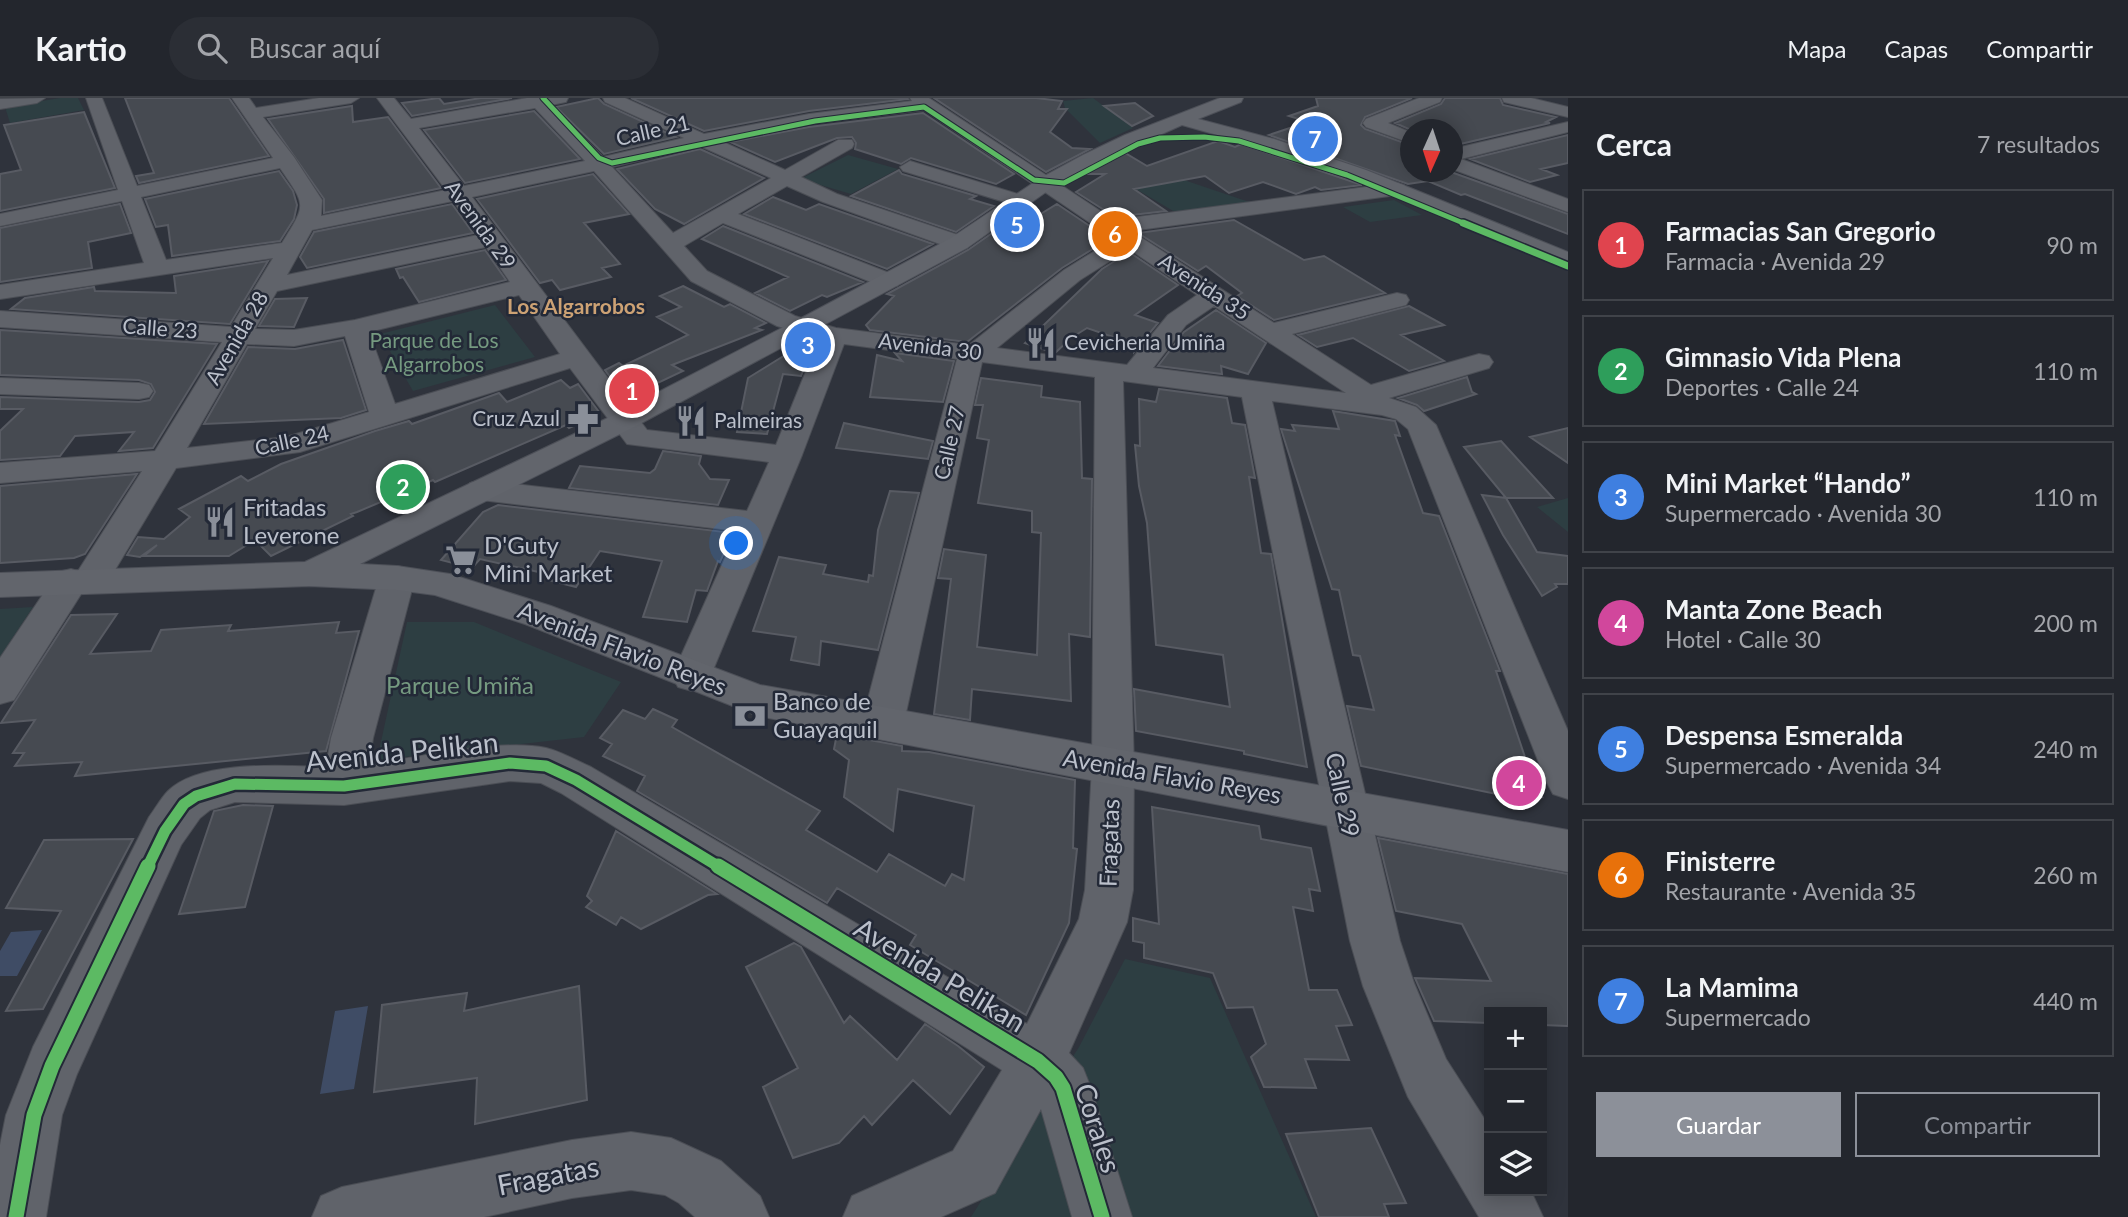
<!DOCTYPE html>
<html lang="es">
<head>
<meta charset="utf-8">
<style>
	body { margin:0; font-family:Lato,sans-serif; background:#2b2e35; color:#f1f3f6 }
	.controls { position:absolute; right:21px; bottom:21px; display:grid; overflow:hidden; border-radius:0px; box-shadow:0 4px 18px #0003 }
	.controls button { width:63px; height:63px; display:grid; place-items:center; padding:0; border:0; border-bottom:2px solid #404349; background:#23262d; color:#f1f3f6; font:35px sans-serif }
	.compass { position:absolute; left:1400px; top:21px; width:63px; height:63px; border-radius:50%; background:#23262d; box-shadow:0 4px 18px #0003; rotate:183deg }
	.you { position:absolute; left:737px; top:446px; width:24px; height:24px; margin:-18px; border:5px solid #fff; border-radius:50%; background:#1a73e8; box-shadow:0 0 0 10px #1a73e833 }
	.badge { display:grid; place-items:center; width:46px; height:46px; border-radius:50%; background:#8c9099; color:#fff; font-size:23px; font-weight:700 }
	.pin { position:absolute; translate:-50% -50%; border:4px solid #fff; box-shadow:0 2px 7px #0006 }
	.list { margin:0; padding:0; list-style:none }
	h2 { display:flex; justify-content:space-between; align-items:center; height:91px; margin:0; padding:0 28px; font-size:30px }
	h2 small { font-size:23px; font-weight:400; color:#a3a5aa }
	.list li { display:grid; grid-template-columns:46px 1fr auto; gap:21px; align-items:center; box-sizing:border-box; height:112px; margin:0 14px 14px; padding:0 14px; border:2px solid #404349; border-radius:0px }
	.list b { display:block; font-size:26px; white-space:nowrap }
	.list p { margin:0; font-size:23px; white-space:nowrap; color:#a3a5aa }
	.list em { font-size:23px; font-style:normal; color:#a3a5aa }
	.actions { display:flex; gap:14px; padding:21px 28px }
	.actions a { flex:1; padding:16px 0; border:2px solid #8c9099; border-radius:0px; text-align:center; font-size:24px; color:#8c9099 }
	.actions .main { background:#8c9099; color:#fff }
	.icon { flex:none; width:38px; height:38px; fill:none; stroke:currentColor; stroke-width:2; stroke-linecap:round; stroke-linejoin:round }
	.map { position:relative; flex:none; width:1568px; height:1119px; overflow:hidden }
	header { display:flex; align-items:center; gap:42px; box-sizing:border-box; height:98px; padding:0 35px; background:#23262d; border-bottom:2px solid #404349 }
	header strong { font-size:33px }
	nav { display:flex; gap:38px; margin-inline-start:auto; font-size:24px }
	.search { width:490px; height:63px; background:#2b2e35; display:flex; align-items:center; gap:18px; box-sizing:border-box; padding:0 24px; border-radius:38px; color:#a3a5aa; font-size:26px }
	main { display:flex }
	aside { flex:1; background:#23262d }
	.map>svg:first-child { display:block }
	.green { fill:#2d3e42 }
	.water { fill:#3f4c65 }
	.building { fill:#464a51; stroke:#585b63; stroke-width:2 }
	.lines { fill:none; stroke-linecap:round; stroke-linejoin:round }
	.minor-casing { stroke:#4b4e55; stroke-width:2 }
	.major-casing { stroke:#4d5058; stroke-width:2 }
	.minor { fill:#60636a; fill-rule:evenodd }
	.major { fill:#62656c; fill-rule:evenodd }
	.cycleway-far3-casing { stroke:#232937; stroke-width:7 }
	.cycleway-far2-casing { stroke:#232937; stroke-width:10 }
	.cycleway-far1-casing { stroke:#232937; stroke-width:16 }
	.cycleway-casing { stroke:#232937; stroke-width:19 }
	.cycleway-far3 { stroke:#5cba63; stroke-width:5 }
	.cycleway-far2 { stroke:#5cba63; stroke-width:7 }
	.cycleway-far1 { stroke:#5cba63; stroke-width:11 }
	.cycleway { stroke:#5cba63; stroke-width:15 }
	.labels { text-anchor:middle; stroke-width:5; stroke-linejoin:round; paint-order:stroke }
	.far-street-label { font-size:21px; fill:#bbc0cb; stroke:#232937 }
	.far-neighbourhood-label { font-size:21px; font-weight:bold; fill:#cda274; stroke:#232937 }
	.far-park-label { font-size:21px; fill:#759a80; stroke:#232937 }
	.far-poi-label { font-size:21px; fill:#bbc0cb; stroke:#232937; text-anchor:start }
	.poi-label { font-size:24px; fill:#bbc0cb; stroke:#232937; text-anchor:start }
	.street-label { font-size:24px; fill:#bbc0cb; stroke:#232937 }
	.park-label { font-size:24px; fill:#759a80; stroke:#232937 }
	.near-street-label { font-size:28px; fill:#bbc0cb; stroke:#232937 }
</style>
</head>
<body>
<header>
<strong>Kartio</strong>
<div class="search"><svg class="icon" aria-label="search" viewBox="0 0 24 24"><circle cx="10" cy="10" r="6"/><path d="M15 15l6 6"/></svg>Buscar aquí</div>
<nav><a>Mapa</a><a>Capas</a><a>Compartir</a></nav>
</header>
<main>
<div class="map">
<svg width="1568" height="1119" viewBox="0 0 1568 1119">
	<rect width="100%" height="100%" fill="#2f333c"/>
	<path class="green" d="M60 0H78L84 12 10 25 5 9Z
		M1093 0 1133 30 1100 45 1065 10 1063 3Z
		M848 57 898 71 851 96 800 81Z
		M1184 82 1255 106 1180 117 1136 91Z
		M1394 102 1422 117 1370 124 1343 109Z
		M495 207 535 259 413 293 380 236Z
		M1568 400V434L1537 409Z
		M33 509 0 559V511Z
		M407 524H474L621 584 584 639 377 662Z
		M1125 861 1210 880 1316 1119H971L1079 949Z"/>
	<path class="water" d="M42 832 17 878H0V853L11 834Z
		M368 908 354 991 320 996 335 913Z"/>
	<path class="building" d="M125 0H229L269 58 139 85 136 78 154 75Z
		M439 0 444 6 481 0H512L412 18 402 5Z
		M598 0 604 6 676 39 604 56 556 9Z
		M631 0H907L908 1 809 13 704 33Z
		M934 0H1036L1062 3 1058 11H1067L1050 34 1072 50 1090 51 1046 74Z
		M1316 0H1412L1365 19 1361 27 1365 31 1410 47V74H1451L1568 116V136L1465 96 1461 97 1428 83 1408 86 1269 37 1308 24 1289 18 1318 8Z
		M1445 0H1500L1503 7 1556 19 1546 24 1550 25 1452 48V32H1411L1395 25 1441 6Z
		M1135 5 1153 18 1132 28 1104 8Z
		M352 8 353 24 388 19 441 90 324 115V101L268 21Z
		M534 13 580 61 465 85 424 32Z
		M84 14 115 90 0 113V76L21 72 4 27Z
		M923 15 1014 76 996 86 911 60 901 66 855 51 856 45 852 39 837 40 775 64 730 44 809 29Z
		M1568 37V65L1541 71 1557 77 1530 84 1470 61Z
		M1218 43 1235 49 1241 46 1259 52 1362 87 1321 92 1315 89 1296 96 1263 84 1229 95 1205 78 1134 91 1166 113 1115 119 1076 94 1105 76H1083L1125 55 1147 68Z
		M700 51 764 80 684 126 655 111 617 71Z
		M899 72 902 76 976 98 970 101 994 108 956 134 851 98Z
		M279 73 293 93 297 107 294 121 280 143 172 158 168 127 156 129 145 101Z
		M593 76 629 116 584 125 620 166 602 170 611 179 560 192 552 182 540 185 477 101Z
		M773 99 806 112 819 106 933 146 887 171 744 116Z
		M120 106 131 135 88 144 92 170 0 184V130Z
		M452 106 473 135 307 170 300 159 314 134Z
		M1057 106 1109 141 1062 170 967 244 870 232 866 227 894 198 887 196 968 152 1019 116 1034 120Z
		M1234 122 1304 162 1324 158 1385 195 1274 222 1237 198 1242 195 1206 168 1198 173 1138 135Z
		M723 128 863 184 827 199 822 197 790 213 755 195 788 179 702 141Z
		M485 152 506 182 419 204 403 179 400 180 396 171Z
		M1129 154 1178 187 1135 217 1158 225 1134 254V246L1087 230 1071 240 1055 255 1025 245 1102 171Z
		M268 163 230 226 11 211 25 200 94 189 95 193 176 195 174 178Z
		M683 188 724 209 730 206 766 225 755 230 762 232 672 267 683 273 626 300 605 272 619 265 623 268 688 237 657 219 681 209 660 198Z
		M307 200 294 229 259 228 275 201Z
		M1409 208 1444 227 1401 237 1444 263 1409 273 1353 240 1317 249 1298 237Z
		M1216 212 1266 245 1248 276 1221 268 1222 276 1158 268 1184 234Z
		M0 232 217 246 153 350 119 353 134 334 75 338 60 358 0 362V333L23 311H0V299L139 304 150 302 155 294 151 286 139 282 0 277Z
		M811 241 816 243 801 278 783 276 767 336 737 334 748 280Z
		M343 242 366 312 341 320 204 326 248 249 295 251Z
		M895 255 954 263 943 304 870 299 877 257 902 263Z
		M1467 279 1472 294 1476 296 1424 313 1417 307 1398 300Z
		M981 280 1042 288 1041 299 1080 304 1082 380 1092 381 1090 539 1069 536 1071 603 972 591 970 622 934 616 951 481 938 480 944 451 986 457 977 549 1037 557 1041 435 1032 434V413L978 405 989 342 977 340 983 307H975Z
		M561 282 570 290 578 286 599 314 598 317 569 330 566 327 435 384 433 382 357 414 351 416 353 418 271 458 255 442 229 458H144L157 447 140 459 127 457 138 439 164 441 190 419 179 411 241 378 248 383 281 366 375 333 409 323 412 326 499 295 507 304Z
		M1159 291 1227 300 1232 325 1245 327 1255 380 1249 379 1261 455 1271 456 1307 669 1244 656V653L1136 633 1134 591 1230 609 1223 557 1156 547 1147 425 1139 388 1135 347 1140 348 1139 301 1156 304Z
		M1333 313 1395 323 1400 338 1395 337 1423 415 1439 418 1500 573H1496L1529 671 1542 699 1494 690 1496 696 1361 668 1347 608 1374 612 1360 558 1353 557 1339 492 1332 491 1281 331 1295 333 1292 327 1339 331Z
		M844 325 933 343 928 361 836 350Z
		M1568 330V365L1530 339Z
		M1501 343 1553 400H1506L1464 349Z
		M663 353 701 358 699 366 710 381 729 382 718 407 569 390 580 368 650 375 655 371Z
		M137 376 85 456 74 460 0 465V388Z
		M890 393 919 395 878 552 821 543 819 567 791 562 796 539 753 533 779 459 826 467 823 476 868 484 869 477 873 478 878 432Z
		M1482 397 1506 400 1537 454 1568 458V486H1555L1557 489 1542 498 1503 437Z
		M498 407 733 435 720 464 718 463 707 493 696 492 687 524 643 519 662 463 600 453 576 489 548 482 552 477 480 461 472 470 441 462 483 414Z
		M117 516 90 556 151 553 161 532 231 527 228 533 339 524 336 535 359 533 326 653 75 678 82 664 15 668 24 655H13L35 622 1 625 71 517Z
		M653 611 677 622 672 629 820 713 806 732 877 774 889 756 945 788 952 776 964 782 974 708 898 691 893 733 844 699 849 662 834 651 837 636 902 648V653L929 654 1075 682 1073 750 1077 751 1069 825 1026 917 910 847 916 837 837 790 827 805 637 693 645 678 603 658 612 646 600 640 623 612 645 621Z
		M243 707 273 708 245 809 179 816 214 713Z
		M1152 709 1259 728 1261 741 1311 750 1320 793 1309 791 1313 813 1293 809 1309 892H1337L1352 927 1336 928 1349 962 1305 961 1316 990 1264 989 1251 959 1266 946 1253 909 1227 910 1213 875 1144 860V845L1133 843V820L1159 826Z
		M616 733 717 796 708 797 641 831 621 819 616 827 586 809 592 803 587 798Z
		M1378 740 1568 776V928L1542 927V914H1489V925L1434 923 1415 880 1491 883 1462 826 1396 813Z
		M133 741 43 911 6 913 61 813 6 810 44 742Z
		M794 845 801 849 844 925 850 918 897 962 925 926 958 948 984 969 950 1016 913 982 872 1027 864 1018 839 1045 793 1060 763 989 798 970 746 869Z
		M579 888 587 1002 475 1026 477 980 374 994 382 907 467 895 464 913Z
		M1371 1030 1406 1105 1384 1106 1389 1119H1319L1286 1036Z"/>
	<g class="lines">
		<defs>
			<path id="minor" d="M45 0 37 5 0 11V1Z
				M86 0H102L137 88 273 60 232 0H249L256 10 319 0H359L351 5 263 19 294 59 322 102 321 118 446 92 377 0H394L411 21 527 0H568L566 4 551 7 603 59 684 40 605 4 603 0H625L704 36 809 16 912 3 910 0H929L1114 122 1397 85 1404 87 1407 91 1404 95 1397 97 1131 133 1274 225 1397 195 1406 197 1409 202 1406 207 1292 236 1371 287 1479 256 1489 258 1493 264 1489 270 1389 300 1416 309 1436 327 1568 633V701L1553 696 1546 683 1408 331 1396 321 1382 317 1272 303 1400 843 1414 885 1446 961 1489 1028V1093H1531L1543 1119H1479L1408 999 1363 888 1350 843 1242 299 1123 283 1134 669 1133 792 1127 824 1069 955 1083 970 1091 990 1132 1119H1072L1041 1011 995 1095 941 1119H843L852 1098 953 1053 1002 972 561 695 541 685 510 683 344 707 235 704 210 712 200 720 181 747 77 976 62 1017 46 1119H0V1047L6 1017 33 949 149 719C155 711 161 700 168 693 201 661 284 668 326 669L331 640 379 480 384 471 397 468 410 471 415 480 373 640 369 666C417 660 501 640 546 650 562 654 577 663 591 669L1027 926 1079 821 1085 792 1092 669 1095 279 982 264 904 624 897 636 883 640 869 636 862 624 957 261 844 246 802 357 706 589 692 593 678 589 672 578 737 433 481 402 470 399 465 392 470 385 481 382 747 413 769 364 627 346 570 270 300 354 176 370 103 492 90 495 83 493 14 602 0 606V560L58 474 71 471 78 473 142 373 0 385V365L155 353 222 244 0 229V213L231 229 273 160 0 201V187L144 165 122 103 0 128V116L118 92ZM535 10 585 63 464 88 419 30ZM924 12 1114 141 1064 172 969 247 836 230 795 218 707 173 684 148 723 125 881 188H897L901 183 897 178 738 116 787 88 823 104 951 150H967L970 145 967 140 837 96 801 79 852 50 854 46 852 42H838L785 72 721 43 809 26ZM700 48 771 80 673 135 612 69ZM280 70C306 108 307 105 282 145L166 162 141 99ZM594 73 691 183 777 228 819 241 776 347 647 332 472 99ZM453 103 478 137 287 177 312 132ZM486 149 510 184 355 222 294 232 255 231 277 193ZM1129 151 1197 197 1168 217 1127 267 997 250 1080 182ZM519 197 560 256 395 306 369 234ZM1214 208 1346 295 1153 270 1186 227ZM345 238 369 314 286 339 187 350 247 246 294 248Z
				M1419 0H1442L1440 4 1388 25 1410 34V45L1366 29 1363 25 1366 21Z
				M1502 0H1531L1568 9V19L1504 4Z
				M1568 24V34L1461 61 1568 101V114L1452 71V51Z
				M910 63 1028 99 1031 103 1028 107 1021 109 903 73 900 69Z
				M0 280 139 285 149 287 153 293 149 299 139 301 0 296Z
				M631 1034 671 1040 721 1063 760 1098 769 1119H695L679 1105 665 1097 631 1092 572 1100 484 1119H312L321 1098 342 1089 572 1042Z"/>
			<path id="major" d="M1220 0H1243L1241 4 1198 21 1274 41 1366 72 1568 154V169L1352 80 1260 49 1182 27 1097 65 1053 89 967 150 634 329 360 466 397 468 450 476 551 508 760 587 1568 732V774L758 618 525 526 435 497 397 492 309 488 0 499V475L305 464 614 317 807 217 951 140 1039 81 1083 57 1125 37Z"/>
		</defs>
		<use href="#minor" class="minor-casing"/>
		<use href="#major" class="major-casing"/>
		<use href="#minor" class="minor"/>
		<use href="#major" class="major"/>
		<defs>
			<path id="cycleway-far3" d="M543 0 599 60 612 65 815 23 924 9 1034 82 1064 85 1138 46 1160 40 1204 39 1239 43 1347 77 1468 127"/>
			<path id="cycleway-far2" d="M1463 125 1568 168"/>
			<path id="cycleway-far1" d="M147 770 165 733 184 706 196 698 235 686 344 688 510 665 546 668 576 682 721 770"/>
			<path id="cycleway" d="M718 768 1038 963 1056 979 1063 990 1102 1119
				M16 1119 34 1017 52 968 148 768"/>
		</defs>
		<use href="#cycleway-far3" class="cycleway-far3-casing"/>
		<use href="#cycleway-far2" class="cycleway-far2-casing"/>
		<use href="#cycleway-far1" class="cycleway-far1-casing"/>
		<use href="#cycleway" class="cycleway-casing"/>
		<use href="#cycleway-far3" class="cycleway-far3"/>
		<use href="#cycleway-far2" class="cycleway-far2"/>
		<use href="#cycleway-far1" class="cycleway-far1"/>
		<use href="#cycleway" class="cycleway"/>
	</g>
	<defs>
		<symbol id="restaurant-bare" viewBox="-9 -9 18 18"><path d="M-5-6h1v4h1v-4h1v4h1v-4h1v5L-1.5 .5V6h-2V.5L-5-1ZM5-6V6H3V1.5H1.5Q1.5-4 5-6Z" fill="#8a8f99" stroke="#232937" stroke-width="2.5" paint-order="stroke"/></symbol>
		<symbol id="pharmacy-bare" viewBox="-9 -9 18 18"><path d="M-2-6h4v4h4v4h-4v4h-4v-4h-4v-4h4Z" fill="#8a8f99" stroke="#232937" stroke-width="2.5" paint-order="stroke"/></symbol>
		<symbol id="supermarket-bare" viewBox="-9 -9 18 18"><path d="M-6-5.5h2.5l.6 2H6L4.5 2H-2.5L-4.4-4H-6ZM-1.5 3.2a1.3 1.3 0 1 0 .1 0ZM3 3.2a1.3 1.3 0 1 0 .1 0Z" fill="#8a8f99" stroke="#232937" stroke-width="2.5" paint-order="stroke"/></symbol>
		<symbol id="bank-bare" viewBox="-9 -9 18 18"><path d="M-6-4H6V4H-6ZM0-2.3a2.3 2.3 0 1 0 0 4.6a2.3 2.3 0 1 0 0-4.6Z" fill="#8a8f99" stroke="#232937" stroke-width="2.5" paint-order="stroke"/></symbol>
	</defs>
	<g fill-rule="evenodd">
		<use href="#restaurant-bare" x="1019" y="223" width="44" height="44"/>
		<use href="#pharmacy-bare" x="561" y="299" width="44" height="44"/>
		<use href="#restaurant-bare" x="669" y="301" width="44" height="44"/>
		<use href="#restaurant-bare" x="198" y="402" width="44" height="44"/>
		<use href="#supermarket-bare" x="439" y="440" width="44" height="44"/>
		<use href="#bank-bare" x="728" y="596" width="44" height="44"/>
	</g>
	<g class="labels">
		<g class="far-street-label">
			<text transform="translate(653 33) rotate(-13)" y="7">Calle 21</text>
			<text transform="translate(480 127) rotate(54)" y="7">Avenida 29</text>
			<text transform="translate(1204 189) rotate(33)" y="7">Avenida 35</text>
			<text transform="translate(160 231) rotate(4)" y="7">Calle 23</text>
			<text transform="translate(237 240) rotate(-60)" y="7">Avenida 28</text>
			<text transform="translate(930 249) rotate(7)" y="7">Avenida 30</text>
			<text transform="translate(292 343) rotate(-12)" y="7">Calle 24</text>
			<text transform="translate(950 345) rotate(-77)" y="7">Calle 27</text>
		</g>
		<g class="far-neighbourhood-label">
			<text x="576" y="216">Los Algarrobos</text>
		</g>
		<g class="far-park-label">
			<text x="434" y="250">Parque de Los<tspan x="434" dy="24">Algarrobos</tspan></text>
		</g>
		<g class="far-poi-label">
			<text x="1064" y="252">Cevicheria Umiña</text>
			<text x="560" y="328" text-anchor="end">Cruz Azul</text>
			<text x="714" y="330">Palmeiras</text>
		</g>
		<g class="poi-label">
			<text x="243" y="418">Fritadas<tspan x="243" dy="28">Leverone</tspan></text>
			<text x="484" y="456">D'Guty<tspan x="484" dy="28">Mini Market</tspan></text>
			<text x="773" y="612">Banco de<tspan x="773" dy="28">Guayaquil</tspan></text>
		</g>
		<g class="street-label">
			<text transform="translate(622 551) rotate(21)" y="8">Avenida Flavio Reyes</text>
			<text transform="translate(1172 679) rotate(10)" y="8">Avenida Flavio Reyes</text>
			<text transform="translate(1342 697) rotate(78)" y="8">Calle 29</text>
			<text transform="translate(1110 745) rotate(-88)" y="8">Fragatas</text>
		</g>
		<g class="park-label">
			<text x="460" y="596">Parque Umiña</text>
		</g>
		<g class="near-street-label">
			<text transform="translate(402 654) rotate(-6)" y="10">Avenida Pelikan</text>
			<text transform="translate(940 877) rotate(31)" y="10">Avenida Pelikan</text>
			<text transform="translate(1098 1030) rotate(72)" y="10">Corales</text>
			<text transform="translate(548 1078) rotate(-11)" y="10">Fragatas</text>
		</g>
	</g>
</svg>
<div class="controls">
<button>+</button>
<button>−</button>
<button><svg class="icon" aria-label="layers" viewBox="0 0 24 24"><path d="M12 4l9 5-9 5-9-5zM3 14l9 5 9-5"/></svg></button>
</div>
<svg class="compass" viewBox="-18 -18 36 36"><path d="M0-13l5 13h-10z" fill="#e53935"/><path d="M0 13l5-13h-10z" fill="#a3a5aa"/></svg>
<div class="you"></div>
<div class="pin badge" style="left:632px;top:293px;background:#e0444e">1</div>
<div class="pin badge" style="left:403px;top:389px;background:#2e9e5b">2</div>
<div class="pin badge" style="left:808px;top:247px;background:#3f7fe0">3</div>
<div class="pin badge" style="left:1519px;top:685px;background:#d1479c">4</div>
<div class="pin badge" style="left:1017px;top:127px;background:#3f7fe0">5</div>
<div class="pin badge" style="left:1115px;top:136px;background:#e8710a">6</div>
<div class="pin badge" style="left:1315px;top:41px;background:#3f7fe0">7</div>
</div>
<aside>
<h2>Cerca<small>7 resultados</small></h2>
<ul class="list">
<li><span class="badge" style="background:#e0444e">1</span><div><b>Farmacias San Gregorio</b><p>Farmacia · Avenida 29</p></div><em>90 m</em></li>
<li><span class="badge" style="background:#2e9e5b">2</span><div><b>Gimnasio Vida Plena</b><p>Deportes · Calle 24</p></div><em>110 m</em></li>
<li><span class="badge" style="background:#3f7fe0">3</span><div><b>Mini Market “Hando”</b><p>Supermercado · Avenida 30</p></div><em>110 m</em></li>
<li><span class="badge" style="background:#d1479c">4</span><div><b>Manta Zone Beach</b><p>Hotel · Calle 30</p></div><em>200 m</em></li>
<li><span class="badge" style="background:#3f7fe0">5</span><div><b>Despensa Esmeralda</b><p>Supermercado · Avenida 34</p></div><em>240 m</em></li>
<li><span class="badge" style="background:#e8710a">6</span><div><b>Finisterre</b><p>Restaurante · Avenida 35</p></div><em>260 m</em></li>
<li><span class="badge" style="background:#3f7fe0">7</span><div><b>La Mamima</b><p>Supermercado</p></div><em>440 m</em></li>
</ul>
<div class="actions"><a class="main">Guardar</a><a>Compartir</a></div>
</aside>
</main>
</body>
</html>
